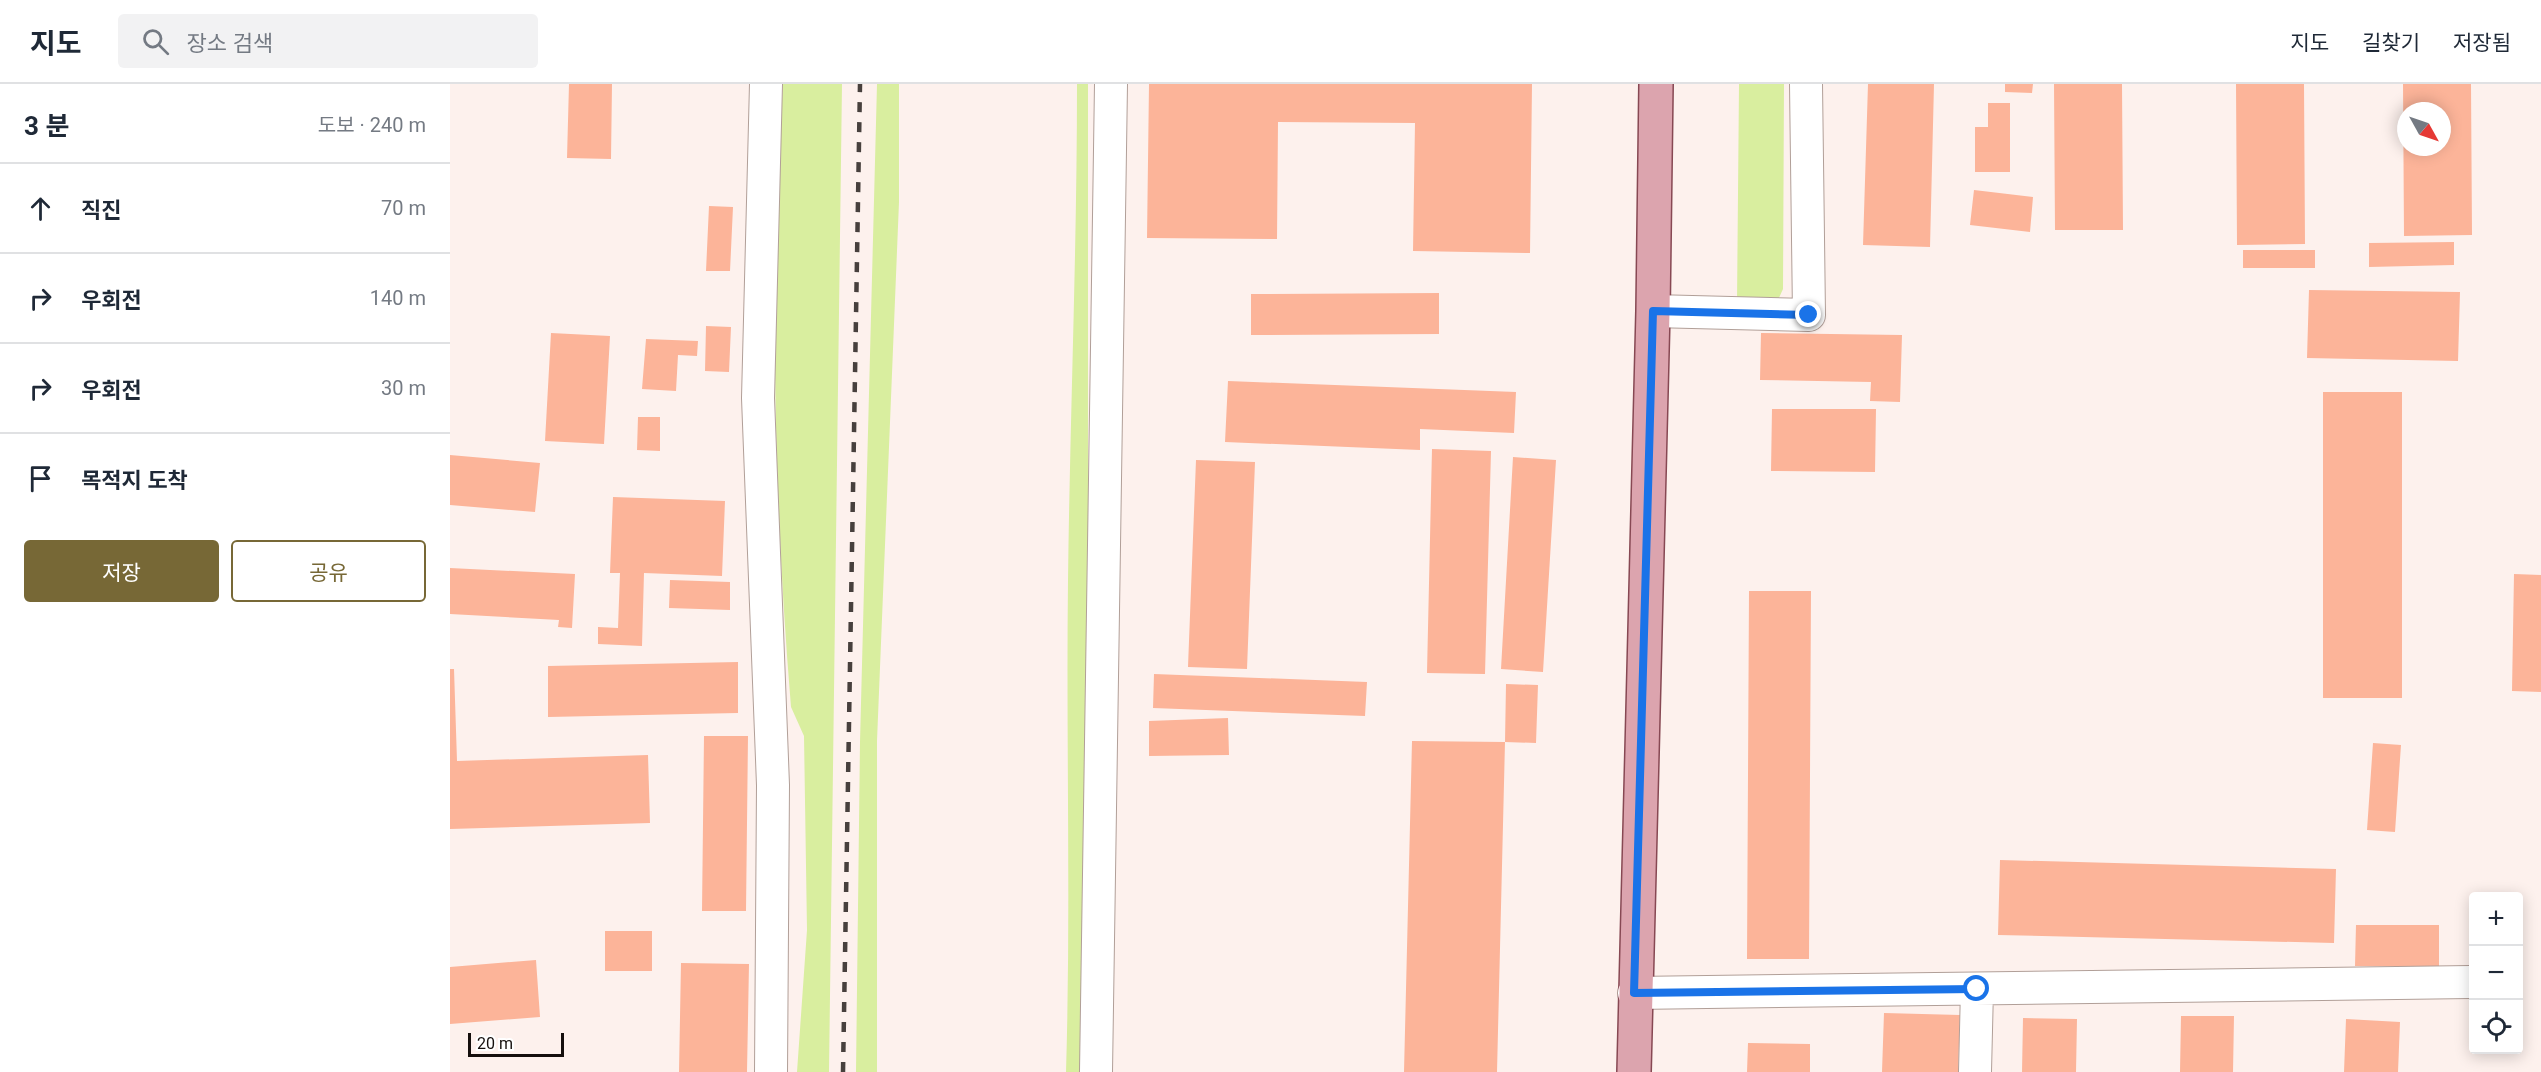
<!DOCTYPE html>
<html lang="ko">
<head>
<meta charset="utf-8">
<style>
	body { margin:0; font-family:Roboto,"Noto Sans KR",sans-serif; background:#f2f2f3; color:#1f2937 }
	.controls { position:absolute; right:18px; bottom:18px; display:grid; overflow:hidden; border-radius:6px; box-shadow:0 3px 15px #0003 }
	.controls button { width:54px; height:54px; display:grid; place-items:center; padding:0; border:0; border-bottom:2px solid #e0e1e3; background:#fff; color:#1f2937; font:30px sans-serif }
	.compass { position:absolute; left:1947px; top:18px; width:54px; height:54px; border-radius:50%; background:#fff; box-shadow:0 3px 15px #0003; rotate:130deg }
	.scale { position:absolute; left:18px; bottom:15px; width:96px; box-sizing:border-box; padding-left:6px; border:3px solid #150f0d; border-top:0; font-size:16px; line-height:21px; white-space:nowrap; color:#150f0d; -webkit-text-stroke:4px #fff; paint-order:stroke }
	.stop { position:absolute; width:18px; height:18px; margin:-14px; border:4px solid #1a73e8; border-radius:50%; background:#fff }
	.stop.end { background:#1a73e8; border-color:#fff; box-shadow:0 2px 6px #0008 }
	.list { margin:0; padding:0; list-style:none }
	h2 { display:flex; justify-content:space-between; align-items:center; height:78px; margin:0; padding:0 24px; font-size:26px }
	h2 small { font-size:20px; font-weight:400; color:#747a83 }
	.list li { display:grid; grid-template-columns:39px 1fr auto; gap:18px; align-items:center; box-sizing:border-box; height:90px; padding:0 24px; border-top:2px solid #e0e1e3 }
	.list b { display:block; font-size:22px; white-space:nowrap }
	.list em { font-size:20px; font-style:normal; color:#747a83 }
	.actions { display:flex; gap:12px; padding:18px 24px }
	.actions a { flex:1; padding:14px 0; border:2px solid #776836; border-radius:6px; text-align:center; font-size:21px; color:#776836 }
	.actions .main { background:#776836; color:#fff }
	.icon { flex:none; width:33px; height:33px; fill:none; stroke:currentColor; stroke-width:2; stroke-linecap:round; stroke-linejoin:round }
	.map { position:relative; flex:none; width:2091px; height:988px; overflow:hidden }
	header { display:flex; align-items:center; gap:36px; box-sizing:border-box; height:84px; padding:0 30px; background:#fff; border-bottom:2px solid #e0e1e3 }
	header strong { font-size:28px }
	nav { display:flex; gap:33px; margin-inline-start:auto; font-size:21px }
	.search { width:420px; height:54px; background:#f2f2f3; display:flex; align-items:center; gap:15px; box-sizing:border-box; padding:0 21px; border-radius:6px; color:#747a83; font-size:22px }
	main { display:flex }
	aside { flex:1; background:#fff }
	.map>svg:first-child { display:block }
	.green { fill:#d9ee9f }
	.building { fill:#fcb499; fill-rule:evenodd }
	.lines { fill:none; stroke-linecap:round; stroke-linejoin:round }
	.street-casing { stroke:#b19f98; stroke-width:34 }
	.primary-casing { stroke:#874853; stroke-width:36 }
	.street { stroke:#fff; stroke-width:32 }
	.primary { stroke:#dca4ae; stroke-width:33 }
	.rail { stroke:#47403d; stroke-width:4.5; stroke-dasharray:10 10; stroke-linecap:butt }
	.route { stroke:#1a73e8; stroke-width:8 }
</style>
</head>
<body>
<header>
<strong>지도</strong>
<div class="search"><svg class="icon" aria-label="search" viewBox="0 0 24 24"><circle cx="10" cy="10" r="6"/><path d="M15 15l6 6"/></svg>장소 검색</div>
<nav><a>지도</a><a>길찾기</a><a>저장됨</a></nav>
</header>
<main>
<aside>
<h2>3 분<small>도보 · 240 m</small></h2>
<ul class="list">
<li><svg class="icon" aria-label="ahead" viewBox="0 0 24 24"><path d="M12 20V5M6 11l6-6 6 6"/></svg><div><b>직진</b></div><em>70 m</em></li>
<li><svg class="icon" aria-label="right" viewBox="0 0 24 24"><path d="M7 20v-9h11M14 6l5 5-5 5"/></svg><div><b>우회전</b></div><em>140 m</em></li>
<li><svg class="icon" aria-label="right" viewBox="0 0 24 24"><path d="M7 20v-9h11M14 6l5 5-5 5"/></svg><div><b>우회전</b></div><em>30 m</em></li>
<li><svg class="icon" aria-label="arrive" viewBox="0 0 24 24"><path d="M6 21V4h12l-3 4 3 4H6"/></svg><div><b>목적지 도착</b></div></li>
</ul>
<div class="actions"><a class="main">저장</a><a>공유</a></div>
</aside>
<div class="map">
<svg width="2091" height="988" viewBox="0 0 2091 988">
	<rect width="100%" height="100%" fill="#fdf1ed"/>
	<path class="green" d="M333 0H392L379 988H347L357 846 354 652 341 623C324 416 319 207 333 0Z
		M427 0H449V118L427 657V988H406L410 658Z
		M627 0H638V653L632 988H616C621 824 616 660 618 496 620 331 627 166 627 0Z
		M1289 0H1334L1333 205 1328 216 1287 219Z"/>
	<path class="building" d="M119 0H162L161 75 117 74Z
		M699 0H1082L1080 169 963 167 965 39 828 38 827 155 697 154Z
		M1418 0H1484L1480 163 1413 161Z
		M1555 0H1583L1582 9 1555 8Z
		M1604 0H1672L1673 146H1605Z
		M1786 0H1854L1855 160 1787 161Z
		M1953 0H2021L2022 151 1954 152ZM1956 27H1992V63H1956Z
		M1538 19H1560V88H1525V43H1538Z
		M1524 106 1583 113 1580 148 1520 141Z
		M259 122 283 123 280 187H256Z
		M2004 158V181L1919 183V159Z
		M1793 166H1865V184H1793Z
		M1859 206 2010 208 2008 277 1857 274Z
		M989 209V250L801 251V210Z
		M256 242 281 243 279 288 255 287Z
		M101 249 160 252 154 360 95 357Z
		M1311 249 1452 251 1450 318 1420 317 1421 298 1310 296Z
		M196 255 248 257 247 272 228 271 226 307 192 305Z
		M778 297 1066 308 1064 349 970 345V366L775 358Z
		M1873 308H1952V614H1873Z
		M1322 325H1426L1425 388 1321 387Z
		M188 333H210V367L187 366Z
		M982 365 1041 367 1035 590 977 589Z
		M0 371 90 379 85 428 0 421Z
		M1063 373 1106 376 1093 588 1051 585Z
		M746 376 805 378 797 585 738 583Z
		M163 413 275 417 272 492 194 489 192 562 148 560V543L168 544 170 489H160Z
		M0 484 125 490 122 544 108 543 109 536 0 530Z
		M2064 490 2091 491V608L2062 607Z
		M220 496 280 498V526L219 524Z
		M1299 507H1361L1359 875H1297Z
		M288 578V629L98 633V582Z
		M0 585H4L7 677 198 671 200 739 0 745Z
		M704 590 917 598 915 632 703 624Z
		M1056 600 1088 601 1086 659 1055 658Z
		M778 634 779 671 699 672V637Z
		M254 652H298L296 827H252Z
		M962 657 1055 658 1047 988H954Z
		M1923 659 1951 661 1945 748 1917 746Z
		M1550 776 1886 785 1884 859 1548 851Z
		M1906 841H1989V882H1905Z
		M155 847H202V887H155Z
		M86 876 90 933 0 940V883Z
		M231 879 299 880 297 988H229Z
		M1434 929 1510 931 1508 988H1432Z
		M1731 932H1784L1783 988H1730Z
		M1573 934 1627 935 1626 988H1572Z
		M1896 935 1950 938 1948 988H1894Z
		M1298 959 1360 960V988H1297Z"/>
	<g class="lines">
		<defs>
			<path id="street" d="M316 0 308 314 323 701 321 988
				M1203 227 1359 231 1356 0
				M1184 909 2021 898
				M646 988 661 0
				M1525 988 1527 905"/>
			<path id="primary" d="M1184 988 1203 227 1206 0"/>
		</defs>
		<use href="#street" class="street-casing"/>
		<use href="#primary" class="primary-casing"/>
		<use href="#street" class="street"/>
		<use href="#primary" class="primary"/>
		<path class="rail" d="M393 988 410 0"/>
	</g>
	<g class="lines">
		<path class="route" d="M1359 231 1203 227 1184 909 1527 905"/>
	</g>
</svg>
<div class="controls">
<button>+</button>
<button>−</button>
<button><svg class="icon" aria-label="locate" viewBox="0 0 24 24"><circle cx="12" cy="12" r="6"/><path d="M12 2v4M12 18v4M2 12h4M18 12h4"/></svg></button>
</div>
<svg class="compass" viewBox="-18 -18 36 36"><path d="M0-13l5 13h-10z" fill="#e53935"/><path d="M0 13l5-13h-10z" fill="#747a83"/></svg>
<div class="scale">20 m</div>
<div class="stop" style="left:1527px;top:905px"></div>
<div class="stop end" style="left:1359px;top:231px"></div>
</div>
</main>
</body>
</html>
